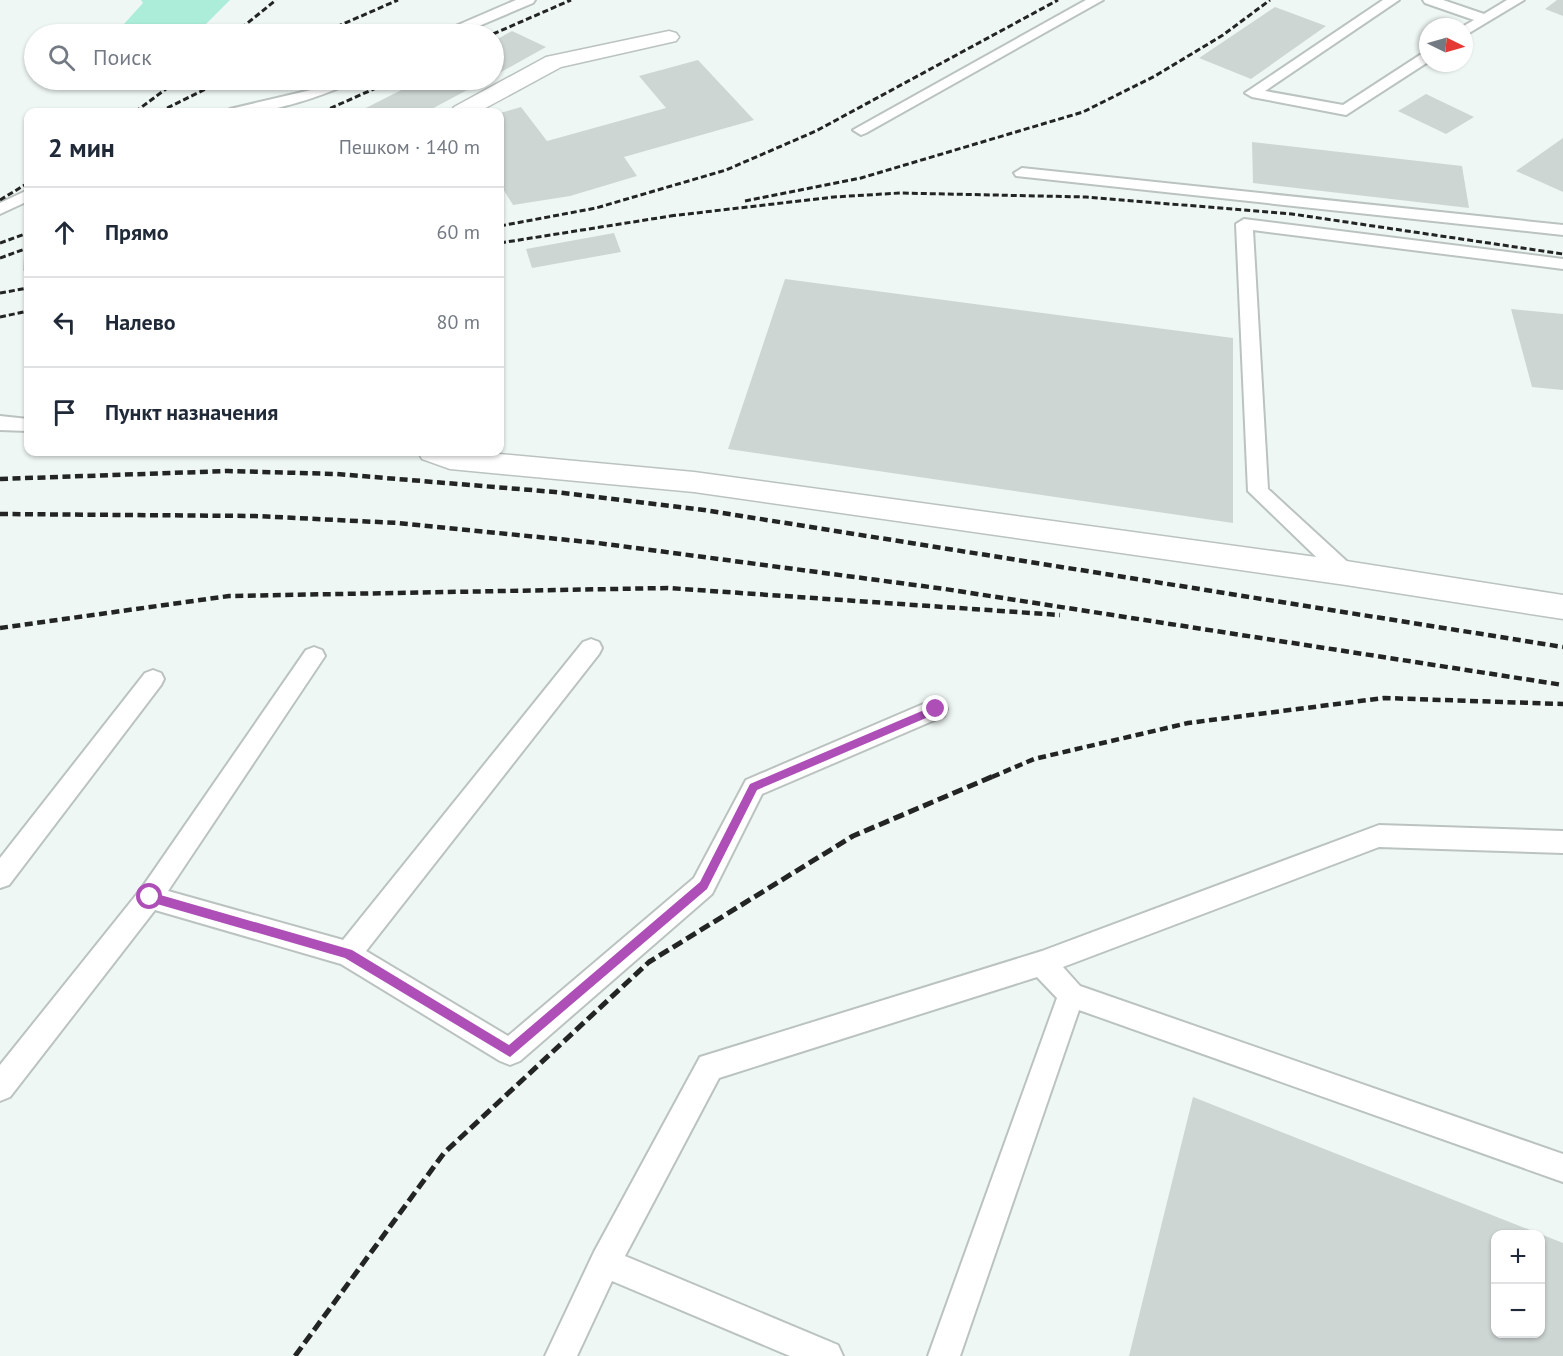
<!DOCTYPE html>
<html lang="ru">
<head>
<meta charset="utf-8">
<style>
	body { margin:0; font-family:"PT Sans",sans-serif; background:#f2f2f3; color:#1f2937 }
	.controls { position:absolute; right:18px; bottom:18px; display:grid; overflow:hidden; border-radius:12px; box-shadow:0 2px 4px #0004 }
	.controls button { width:54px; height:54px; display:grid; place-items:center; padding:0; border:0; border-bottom:2px solid #e0e1e3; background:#fff; color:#1f2937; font:30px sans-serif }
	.compass { position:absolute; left:1419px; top:18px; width:54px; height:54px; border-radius:50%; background:#fff; box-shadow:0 2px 4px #0004; rotate:95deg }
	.stop { position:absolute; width:18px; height:18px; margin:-14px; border:4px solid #ae4fb8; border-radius:50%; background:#fff }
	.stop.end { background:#ae4fb8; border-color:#fff; box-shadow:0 2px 6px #0008 }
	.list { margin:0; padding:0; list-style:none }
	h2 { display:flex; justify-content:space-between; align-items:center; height:78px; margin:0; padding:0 24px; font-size:26px }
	h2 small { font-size:20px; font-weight:400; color:#747a83 }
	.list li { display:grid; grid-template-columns:39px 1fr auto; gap:18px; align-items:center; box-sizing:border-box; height:90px; padding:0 24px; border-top:2px solid #e0e1e3 }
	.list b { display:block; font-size:22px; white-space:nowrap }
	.list em { font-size:20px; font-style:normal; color:#747a83 }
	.icon { flex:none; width:33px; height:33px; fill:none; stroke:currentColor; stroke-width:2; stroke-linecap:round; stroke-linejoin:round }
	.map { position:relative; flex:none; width:1563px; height:1356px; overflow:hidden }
	.search { position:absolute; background:#fff; box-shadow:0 2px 4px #0004; left:24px; top:24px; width:480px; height:66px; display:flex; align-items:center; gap:15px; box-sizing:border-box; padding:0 21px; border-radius:33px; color:#747a83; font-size:22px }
	.panel { position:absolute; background:#fff; box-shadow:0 2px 4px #0004; left:24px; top:108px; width:480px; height:348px; border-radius:12px }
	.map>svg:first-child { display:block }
	.green { fill:#abedd9 }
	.building { fill:#ced6d4; fill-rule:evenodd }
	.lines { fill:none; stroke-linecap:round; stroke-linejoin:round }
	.service-casing { stroke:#bbc3c1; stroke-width:4 }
	.minor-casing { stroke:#bbc3c1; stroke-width:3 }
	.service { fill:#fff; fill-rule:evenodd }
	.minor { fill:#fff; fill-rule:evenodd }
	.rail-far2 { stroke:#222523; stroke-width:3; stroke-dasharray:6 3; stroke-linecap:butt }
	.rail-far1 { stroke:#222523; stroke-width:4.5; stroke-dasharray:8 4.5; stroke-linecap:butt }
	.rail { stroke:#222523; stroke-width:5; stroke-dasharray:11 5; stroke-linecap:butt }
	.route { fill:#ae4fb8 }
</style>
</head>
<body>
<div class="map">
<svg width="1563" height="1356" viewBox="0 0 1563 1356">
	<rect width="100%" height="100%" fill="#eff7f4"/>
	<path class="green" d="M141 0H230L202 28 166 34H115L143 3Z"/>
	<path class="building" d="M1557 0H1563V16L1545 9Z
		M1275 7 1326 26 1251 79 1199 58Z
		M512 31 546 47 494 76V41Z
		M698 60 754 120 624 157 637 176 570 196 513 205 500 184V113L521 107 547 141 666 108 639 76Z
		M421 80H486L426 112H358Z
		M1426 94 1474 117 1446 134 1398 111Z
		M1563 138V192L1516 171Z
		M1252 142 1462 166 1469 208 1253 183Z
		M614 233 621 252 532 268 526 249Z
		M28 251V270L23 271 24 253Z
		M785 279 1233 338V523L728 449Z
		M1511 309 1563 314V390L1532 387Z
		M1193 1097 1563 1243V1356H1129ZM1496 1234H1540V1334H1496Z"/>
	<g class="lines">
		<defs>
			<path id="service" d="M516 0H535L533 3 460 34H442L444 31Z
				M1086 0H1103L866 133 861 135 853 130Z
				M1383 0H1399L1265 91 1343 105 1423 53 1428 52V62L1346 115 1252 97 1245 93Z
				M1423 0H1443L1484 14 1507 0H1524L1464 36 1462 27 1474 20 1425 3Z
				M335 80H353L351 83C316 98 266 116 227 112L230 109 311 90Z
				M1022 168 1563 225V235L1016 176 1014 173Z
				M28 190V201L0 214V203Z
				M1244 219 1563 259V269L1253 230 1268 489 1353 567 1357 573 1353 579 1346 581 1339 579 1248 491 1236 224Z
				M0 416 28 419V431L0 430Z
				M591 639 599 642 602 648 599 654 366 951 508 1036 694 878 746 780 928 702 936 700 944 702 947 709 944 716 762 794 712 894 520 1061 510 1065 500 1061 341 964 155 910 10 1097 0 1101V1065L141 889 306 650 314 647 322 650 325 656 168 891 343 940 583 642Z
				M153 670 161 673 164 679 161 685 9 885 0 888V858L145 673Z
				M1379 825 1563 831V853L1379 847 1063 967 1080 986 1563 1154V1182L1079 1010 960 1356H928L1057 998 1037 977 719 1078 625 1256 838 1345 843 1356H790L612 1281 577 1356H545L594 1252 700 1057 1042 951Z"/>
			<path id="minor" d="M669 31 676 33 679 37 676 41 561 67 478 112H451L454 107 546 57Z
				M418 452H478L694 472 1346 561 1563 595V619L1346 585 694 492 450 469 422 459Z"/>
		</defs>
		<use href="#service" class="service-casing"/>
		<use href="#minor" class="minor-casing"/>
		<use href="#service" class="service"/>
		<use href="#minor" class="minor"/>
		<path class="rail-far2" d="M234 34 276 0
			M320 34 398 0
			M493 34 571 0
			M135 112 178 80
			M159 112 224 80
			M322 112 394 80
			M0 200 28 183
			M745 201 861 178 1083 112 1155 76 1223 35 1270 0
			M670 216 834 197 900 193 1086 197 1292 214 1563 254
			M500 226 596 208 726 170 816 131 1058 0
			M0 243 28 233
			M500 243 677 215
			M0 258 28 248
			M0 293 28 288
			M0 317 28 311"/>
		<path class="rail-far1" d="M0 479 228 471 337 474 555 492 704 510 1563 647
			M0 514 255 516 398 523 598 543 945 589 1563 685
			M0 628 229 596 668 588 1060 615
			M992 777 1034 759 1188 723 1384 698 1563 704"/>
		<path class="rail" d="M295 1356 444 1153 649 962 853 836 996 775"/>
	</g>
	<path class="route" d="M936 705 940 706V712L757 790 707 889 510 1057 345 958 150 902 145 897 150 892 352 950 509 1045 700 882 750 784Z"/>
</svg>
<div class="controls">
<button>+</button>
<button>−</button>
</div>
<svg class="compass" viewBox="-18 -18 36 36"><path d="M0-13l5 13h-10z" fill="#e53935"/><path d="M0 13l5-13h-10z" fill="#747a83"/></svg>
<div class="stop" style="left:150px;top:897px"></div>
<div class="stop end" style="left:936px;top:709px"></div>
<div class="search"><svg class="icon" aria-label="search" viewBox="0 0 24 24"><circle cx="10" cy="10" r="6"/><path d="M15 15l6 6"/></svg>Поиск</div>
<section class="panel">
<h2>2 мин<small>Пешком · 140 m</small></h2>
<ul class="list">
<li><svg class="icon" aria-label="ahead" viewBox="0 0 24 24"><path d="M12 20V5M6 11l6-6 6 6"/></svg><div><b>Прямо</b></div><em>60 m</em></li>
<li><svg class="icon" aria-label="left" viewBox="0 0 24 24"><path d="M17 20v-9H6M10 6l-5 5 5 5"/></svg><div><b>Налево</b></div><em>80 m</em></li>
<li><svg class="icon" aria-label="arrive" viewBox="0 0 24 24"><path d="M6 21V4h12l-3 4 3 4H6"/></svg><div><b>Пункт назначения</b></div></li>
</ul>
</section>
</div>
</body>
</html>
